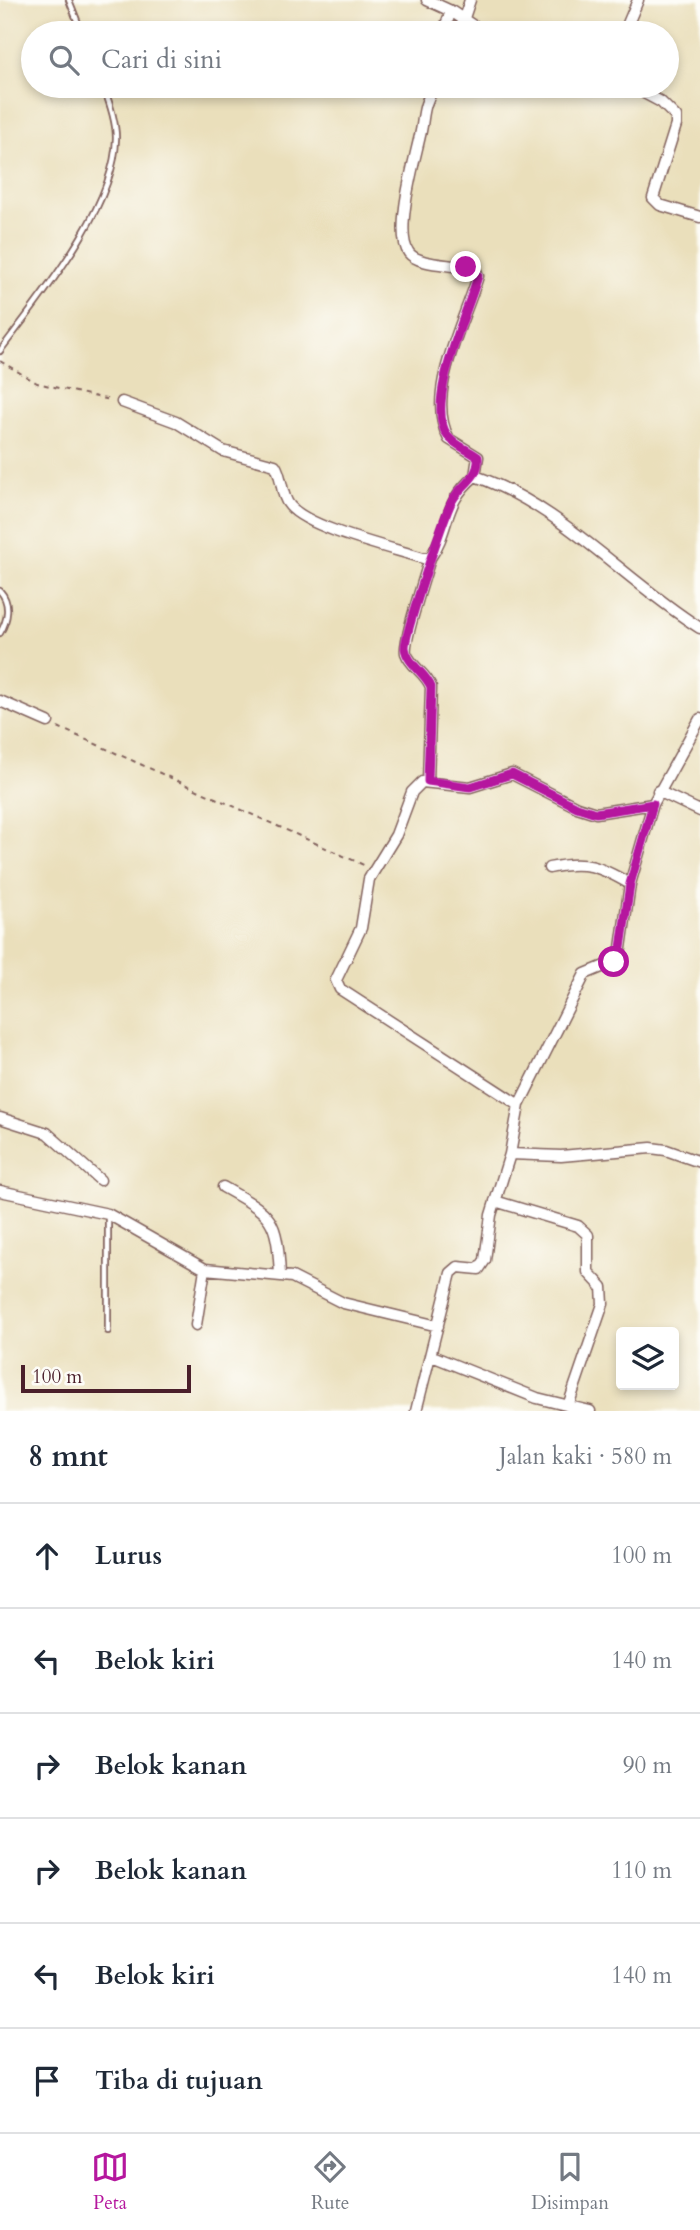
<!DOCTYPE html>
<html lang="id">
<head>
<meta charset="utf-8">
<style>
	body { margin:0; font-family:Cardo,serif; background:#f6f6f7; color:#1f2937 }
	.controls { position:absolute; right:21px; bottom:21px; display:grid; overflow:hidden; border-radius:7px; box-shadow:0 4px 10px #0003 }
	.controls button { width:63px; height:63px; display:grid; place-items:center; padding:0; border:0; border-bottom:2px solid #e0e1e3; background:#fff; color:#1f2937; font:35px sans-serif }
	.scale { position:absolute; left:21px; bottom:18px; width:170px; box-sizing:border-box; padding-left:7px; border:4px solid #4a1f2b; border-top:0; font-size:19px; line-height:24px; white-space:nowrap; color:#4a1f2b; -webkit-text-stroke:5px #fdfcf7; paint-order:stroke }
	.stop { position:absolute; width:21px; height:21px; margin:-16px; border:5px solid #b5179e; border-radius:50%; background:#fff }
	.stop.end { background:#b5179e; border-color:#fff; box-shadow:0 2px 7px #0008 }
	.list { margin:0; padding:0; list-style:none }
	h2 { display:flex; justify-content:space-between; align-items:center; height:91px; margin:0; padding:0 28px; font-size:30px }
	h2 small { font-size:23px; font-weight:400; color:#747a83 }
	.list li { display:grid; grid-template-columns:46px 1fr auto; gap:21px; align-items:center; box-sizing:border-box; height:105px; padding:0 28px; border-top:2px solid #e0e1e3 }
	.list b { display:block; font-size:26px; white-space:nowrap }
	.list em { font-size:23px; font-style:normal; color:#747a83 }
	.icon { flex:none; width:38px; height:38px; fill:none; stroke:currentColor; stroke-width:2; stroke-linecap:round; stroke-linejoin:round }
	.map { position:relative; flex:none; width:700px; height:1411px; overflow:hidden }
	.search { position:absolute; background:#fff; box-shadow:0 4px 10px #0003; left:21px; right:21px; top:21px; height:77px; display:flex; align-items:center; gap:18px; box-sizing:border-box; padding:0 24px; border-radius:38px; color:#747a83; font-size:26px }
	.sheet { height:721px; background:#fff }
	nav { display:flex; justify-content:space-around; align-items:center; box-sizing:border-box; height:98px; border-top:2px solid #e0e1e3; background:#fff; font-size:19px; color:#747a83 }
	nav a { display:grid; justify-items:center; gap:4px }
	nav .on { color:#b5179e }
	.map>svg:first-child { display:block }
	.lines { fill:none; stroke-linecap:round; stroke-linejoin:round }
	.lane-casing { stroke:#82625d; stroke-width:8 }
	.street-casing { stroke:#82625d; stroke-width:13 }
	.path { stroke:#82625d; stroke-width:2; stroke-dasharray:5 5; stroke-linecap:butt }
	.lane { stroke:#fff; stroke-width:4.5 }
	.street { stroke:#fff; stroke-width:10 }
	.route { stroke:#b5179e; stroke-width:9 }
</style>
</head>
<body>
<div class="map">
<svg width="700" height="1411" viewBox="0 0 700 1411">
	<rect width="100%" height="100%" fill="#fdfcf7"/>
	<filter id="ink" filterUnits="userSpaceOnUse"><feTurbulence type="fractalNoise" baseFrequency=".0143" numOctaves="2"/><feDisplacementMap in="SourceGraphic" scale="14" xChannelSelector="R" yChannelSelector="G"/><feConvolveMatrix kernelMatrix="1 2 1 2 8 2 1 2 1" color-interpolation-filters="sRGB"/></filter>
	<filter id="wash" filterUnits="userSpaceOnUse"><feTurbulence type="fractalNoise" baseFrequency=".00686" numOctaves="4" result="noise"/><feDisplacementMap in="SourceGraphic" scale="28" xChannelSelector="R" yChannelSelector="G"/><feGaussianBlur stdDeviation="1.57" result="paint"/><feColorMatrix in="noise" values="0 0 0 0 0 0 0 0 0 0 0 0 0 0 0 0 0 1.4 0 .05"/><feComposite in="paint" operator="in"/></filter>
	<g filter="url(#wash)">
		<rect width="100%" height="100%" fill="#eadfbb"/>
	</g>
	<g filter="url(#ink)">
		<g class="lines">
			<defs>
				<path id="lane" d="M69 0 82 33
					M0 351C41 296 115 208 116 138 116 121 109 101 103 86
					M0 591C11 603 8 620 0 633
					M108 1215V1331"/>
				<path id="street" d="M427 0 451 11 484 33
					M464 18 470 0
					M443 33 451 11
					M624 33 638 0
					M436 86C432 91 428 98 426 104 423 113 423 122 421 131 416 156 393 232 409 253 420 267 459 263 476 271L478 276C465 321 424 394 449 439L478 457 475 476
					M631 86 661 102 676 117V125L653 198 660 205 700 217
					M122 402 176 422 223 451 275 465C283 477 280 495 290 506 310 529 392 548 423 558H430C451 528 442 503 475 476 561 506 624 580 700 628
					M0 701 48 722
					M428 781 431 687C426 673 411 667 406 653 403 641 426 574 430 558
					M658 791 700 811
					M549 868C585 860 599 866 630 884
					M519 1105 585 974 614 962 620 955 630 884 653 804 700 719
					M0 1118 47 1133 100 1180
					M510 1154 561 1156 651 1148 666 1150 700 1162
					M223 1187C273 1215 277 1217 280 1275
					M0 1191 108 1214 205 1269 292 1277 343 1303 438 1326
					M495 1201 578 1226 588 1235V1272L602 1287 603 1304 568 1406
					M196 1325 205 1269
					M432 1356 537 1398 590 1411
					M416 1411 451 1273 458 1267 479 1269 485 1260 491 1215 510 1154 519 1105 340 989 336 980 361 928 369 879 396 835 412 792 422 782 470 787 512 774 577 807 596 813 653 804"/>
			</defs>
			<use href="#lane" class="lane-casing"/>
			<use href="#street" class="street-casing"/>
			<path class="path" d="M0 361 37 383 110 400
				M58 727 366 866"/>
			<use href="#lane" class="lane"/>
			<use href="#street" class="street"/>
		</g>
	</g>
	<g class="lines" filter="url(#ink)">
		<path class="route" d="M466 267 476 271 478 276C468 312 425 402 447 435 454 445 469 450 478 457 480 478 461 484 452 501 444 516 404 636 405 648 407 664 426 673 431 687L428 781 470 787 512 774 577 807 596 813 653 804 630 884 620 955 614 962"/>
	</g>
</svg>
<div class="controls">
<button><svg class="icon" aria-label="layers" viewBox="0 0 24 24"><path d="M12 4l9 5-9 5-9-5zM3 14l9 5 9-5"/></svg></button>
</div>
<div class="scale">100 m</div>
<div class="stop" style="left:614px;top:962px"></div>
<div class="stop end" style="left:466px;top:267px"></div>
<div class="search"><svg class="icon" aria-label="search" viewBox="0 0 24 24"><circle cx="10" cy="10" r="6"/><path d="M15 15l6 6"/></svg>Cari di sini</div>
</div>
<section class="sheet">
<h2>8 mnt<small>Jalan kaki · 580 m</small></h2>
<ul class="list">
<li><svg class="icon" aria-label="ahead" viewBox="0 0 24 24"><path d="M12 20V5M6 11l6-6 6 6"/></svg><div><b>Lurus</b></div><em>100 m</em></li>
<li><svg class="icon" aria-label="left" viewBox="0 0 24 24"><path d="M17 20v-9H6M10 6l-5 5 5 5"/></svg><div><b>Belok kiri</b></div><em>140 m</em></li>
<li><svg class="icon" aria-label="right" viewBox="0 0 24 24"><path d="M7 20v-9h11M14 6l5 5-5 5"/></svg><div><b>Belok kanan</b></div><em>90 m</em></li>
<li><svg class="icon" aria-label="right" viewBox="0 0 24 24"><path d="M7 20v-9h11M14 6l5 5-5 5"/></svg><div><b>Belok kanan</b></div><em>110 m</em></li>
<li><svg class="icon" aria-label="left" viewBox="0 0 24 24"><path d="M17 20v-9H6M10 6l-5 5 5 5"/></svg><div><b>Belok kiri</b></div><em>140 m</em></li>
<li><svg class="icon" aria-label="arrive" viewBox="0 0 24 24"><path d="M6 21V4h12l-3 4 3 4H6"/></svg><div><b>Tiba di tujuan</b></div></li>
</ul>
</section>
<nav>
<a class="on"><svg class="icon" aria-label="map" viewBox="0 0 24 24"><path d="M3 6l6-2 6 2 6-2v14l-6 2-6-2-6 2zM9 4v14M15 6v14"/></svg>Peta</a>
<a><svg class="icon" aria-label="directions" viewBox="0 0 24 24"><path d="M12 3l9 9-9 9-9-9zM9 14v-3h6M13 9l2 2-2 2"/></svg>Rute</a>
<a><svg class="icon" aria-label="saved" viewBox="0 0 24 24"><path d="M7 4h10v16l-5-4-5 4z"/></svg>Disimpan</a>
</nav>
</body>
</html>
